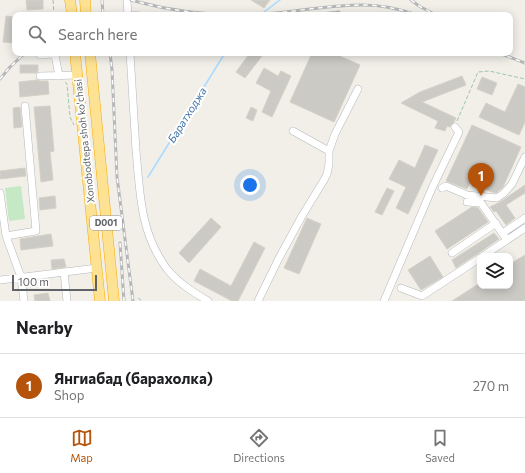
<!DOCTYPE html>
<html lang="en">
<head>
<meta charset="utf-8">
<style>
	body { margin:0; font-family:Commissioner,sans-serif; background:#f6f6f6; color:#202124 }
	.controls { position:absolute; right:12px; bottom:12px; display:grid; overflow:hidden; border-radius:8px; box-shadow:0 2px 10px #0003 }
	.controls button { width:36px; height:36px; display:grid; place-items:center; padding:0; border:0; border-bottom:1px solid #e0e0e0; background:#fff; color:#202124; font:20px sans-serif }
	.scale { position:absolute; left:12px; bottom:10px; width:85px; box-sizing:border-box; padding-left:4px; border:2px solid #5f6368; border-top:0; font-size:11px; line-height:14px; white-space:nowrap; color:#5f6368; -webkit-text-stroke:3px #fff; paint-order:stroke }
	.you { position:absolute; left:250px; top:185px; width:14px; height:14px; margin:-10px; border:3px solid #fff; border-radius:50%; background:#1a73e8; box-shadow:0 0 0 6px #1a73e833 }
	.badge { display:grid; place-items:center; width:26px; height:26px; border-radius:50%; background:#b45309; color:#fff; font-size:13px; font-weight:700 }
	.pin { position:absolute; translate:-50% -33px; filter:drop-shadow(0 1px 2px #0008) }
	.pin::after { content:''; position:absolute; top:21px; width:14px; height:12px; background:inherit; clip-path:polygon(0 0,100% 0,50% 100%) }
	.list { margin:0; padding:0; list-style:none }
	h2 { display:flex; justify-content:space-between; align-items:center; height:52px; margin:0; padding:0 16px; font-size:17px }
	h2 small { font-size:13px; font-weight:400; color:#757577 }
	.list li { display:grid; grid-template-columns:26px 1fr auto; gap:12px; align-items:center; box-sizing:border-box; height:64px; padding:0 16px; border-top:1px solid #e0e0e0 }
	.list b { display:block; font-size:15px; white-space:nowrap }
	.list p { margin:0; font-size:13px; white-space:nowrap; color:#757577 }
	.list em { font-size:13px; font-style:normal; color:#757577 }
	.icon { flex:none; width:22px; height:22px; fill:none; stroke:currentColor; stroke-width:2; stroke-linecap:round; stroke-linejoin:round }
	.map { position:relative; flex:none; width:525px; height:301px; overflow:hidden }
	.search { position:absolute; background:#fff; box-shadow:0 2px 10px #0003; left:12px; right:12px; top:12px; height:44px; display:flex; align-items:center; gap:10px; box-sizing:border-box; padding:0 14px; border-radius:8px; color:#757577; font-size:15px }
	.sheet { height:116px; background:#fff }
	nav { display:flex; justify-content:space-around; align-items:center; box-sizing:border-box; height:56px; border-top:1px solid #e0e0e0; background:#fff; font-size:11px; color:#757577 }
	nav a { display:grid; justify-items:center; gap:2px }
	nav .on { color:#b45309 }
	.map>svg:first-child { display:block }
	.green { fill:#c5e8c5 }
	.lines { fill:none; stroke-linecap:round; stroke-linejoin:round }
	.stream { stroke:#aadaff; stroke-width:1.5 }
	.building { fill:#cccac5; stroke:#d6d1c6 }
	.minor-casing { stroke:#b5b8bc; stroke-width:8 }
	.highway-casing { stroke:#f9ab00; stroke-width:11 }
	.path { stroke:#9cc7a9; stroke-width:1; stroke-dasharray:4 2; stroke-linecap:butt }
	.minor { stroke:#fff; stroke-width:7 }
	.highway { stroke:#fde293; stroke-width:10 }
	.rail-casing { stroke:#b6b7b8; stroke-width:3 }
	.rail { stroke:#fff; stroke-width:1.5; stroke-dasharray:4.5; stroke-linecap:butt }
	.labels { text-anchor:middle; stroke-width:4; stroke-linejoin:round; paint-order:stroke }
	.shield { fill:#fff; stroke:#8f9295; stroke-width:1 }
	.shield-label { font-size:9px; font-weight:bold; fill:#5f6368 }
	.street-label { font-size:10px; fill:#5f6368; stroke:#fff }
	.water-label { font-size:11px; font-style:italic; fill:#4174aa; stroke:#fff }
</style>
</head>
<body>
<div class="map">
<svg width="525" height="301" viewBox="0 0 525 301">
	<rect width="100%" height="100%" fill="#f1efe8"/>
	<path class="green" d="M21 186 25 219 9 221 5 188Z"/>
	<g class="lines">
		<path class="stream" d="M260 15 280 0
			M148 177 225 53"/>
	</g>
	<path class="building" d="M26 0H43V9L27 10Z
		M251 0H270L264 8Z
		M6 16 15 17V43L3 42Z
		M250 53H258L262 56 245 78 236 72Z
		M312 53H333L360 65 334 122 290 102Z
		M20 65H38V71L36 73H20Z
		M264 68 278 76 281 71 291 76 272 117 262 112 271 91 256 83Z
		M462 76 466 85 422 102 456 118 454 122 451 125 450 127 447 126 445 131 435 128 438 121 401 103 420 92Z
		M482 77 497 83 492 95 477 89Z
		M37 80 40 81H48L49 94 20 97 19 82Z
		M518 84 525 87V122L519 135 479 117 486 103 505 112Z
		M50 106 54 151 50 152 53 180 41 182 34 107Z
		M20 107 22 127 14 128 13 108Z
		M251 107 257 110 253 121 246 118Z
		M472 125 521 147 503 187 496 193 492 192 470 183 467 189 446 181Z
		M425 145 438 150 408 214 396 208 406 187 389 179 399 160 415 168Z
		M25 168 26 176 0 179V171Z
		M525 185V193L506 205 515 218 506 225 496 211 494 212 490 207 500 202Z
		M387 188 394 191 382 215 375 212Z
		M55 196 56 208 40 210 39 198Z
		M472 207 478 208 488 222 447 249 435 231Z
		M211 218 221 227 189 263 179 253Z
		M307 218 321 224 299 274 284 268Z
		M494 233 499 239 456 268 452 260Z
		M51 234 53 246 21 250 20 239Z
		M254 242 265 248 238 301H232L194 281 200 269 231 286Z
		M525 255V301H452L480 283V286H510V264Z
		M430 256 443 277 421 290 408 270Z
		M64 259 66 267 52 269 51 260Z
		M48 293 50 301H35L34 295Z"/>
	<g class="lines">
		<defs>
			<path id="minor" d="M127 0 128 15
				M130 53C132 85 134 118 136 150 140 193 140 233 167 269 178 283 193 292 208 301
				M40 55 51 54 55 55 59 76
				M40 76 78 75
				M293 131 329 151
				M442 188 446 186 467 195 497 198 504 193 512 184 525 157
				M0 193 6 236 21 277 24 301
				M467 202 481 203 507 240
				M503 233 525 218
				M6 236 36 231 25 106
				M452 253 496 223
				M483 256 525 228
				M64 272 67 301
				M0 280 97 268
				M401 288 422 296 480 258
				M258 301 279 258 302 216 324 180 327 174 329 164V151L335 134 358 89
				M384 301 433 186 459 132 455 127"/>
			<path id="highway" d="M70 0 72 15
				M85 0 86 15
				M75 53 100 301
				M90 53 114 301"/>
		</defs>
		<use href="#minor" class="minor-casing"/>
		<use href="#highway" class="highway-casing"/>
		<path class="path" d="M53 0 54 15
			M65 82 67 84 70 117 74 125
			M457 121 478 72 489 71 525 79
			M138 298 142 301"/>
		<use href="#minor" class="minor"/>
		<use href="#highway" class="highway"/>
		<defs>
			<path id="rail" d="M102 0 103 15
				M131 0C170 11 212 16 252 15 289 13 326 5 363 5 381 5 400 9 417 15
				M411 0 419 6 436 15
				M112 15 135 13 161 15
				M313 15 339 12
				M110 53 112 70 117 177 133 301
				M499 53 525 63
				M0 79 10 67 25 53
				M120 243 124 301"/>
		</defs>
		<use href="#rail" class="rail-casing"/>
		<use href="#rail" class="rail"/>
	</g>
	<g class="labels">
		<rect class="shield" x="90" y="216" width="32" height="14" rx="3"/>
		<g class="shield-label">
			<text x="106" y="226">D001</text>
		</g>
		<g class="street-label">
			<text transform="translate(84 141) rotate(-96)" y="4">Xonobodtepa shoh ko'chasi</text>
		</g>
		<g class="water-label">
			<text transform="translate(187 115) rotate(-58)" y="4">Баратходжа</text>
		</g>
	</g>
</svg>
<div class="controls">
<button><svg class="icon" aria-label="layers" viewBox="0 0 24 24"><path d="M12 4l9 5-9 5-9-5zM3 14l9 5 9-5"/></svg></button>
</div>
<div class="scale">100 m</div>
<div class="you"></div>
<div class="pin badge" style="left:481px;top:196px">1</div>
<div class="search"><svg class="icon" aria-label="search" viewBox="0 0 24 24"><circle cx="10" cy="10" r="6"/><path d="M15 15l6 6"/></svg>Search here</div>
</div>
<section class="sheet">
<h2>Nearby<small></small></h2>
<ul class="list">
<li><span class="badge">1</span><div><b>Янгиабад (барахолка)</b><p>Shop</p></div><em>270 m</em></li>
</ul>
</section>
<nav>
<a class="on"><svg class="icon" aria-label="map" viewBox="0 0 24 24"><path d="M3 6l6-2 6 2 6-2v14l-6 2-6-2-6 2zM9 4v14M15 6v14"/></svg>Map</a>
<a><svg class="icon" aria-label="directions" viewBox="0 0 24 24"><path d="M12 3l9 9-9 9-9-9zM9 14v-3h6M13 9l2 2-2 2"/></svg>Directions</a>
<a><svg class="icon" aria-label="saved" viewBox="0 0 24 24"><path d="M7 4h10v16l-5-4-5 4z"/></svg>Saved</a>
</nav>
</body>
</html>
